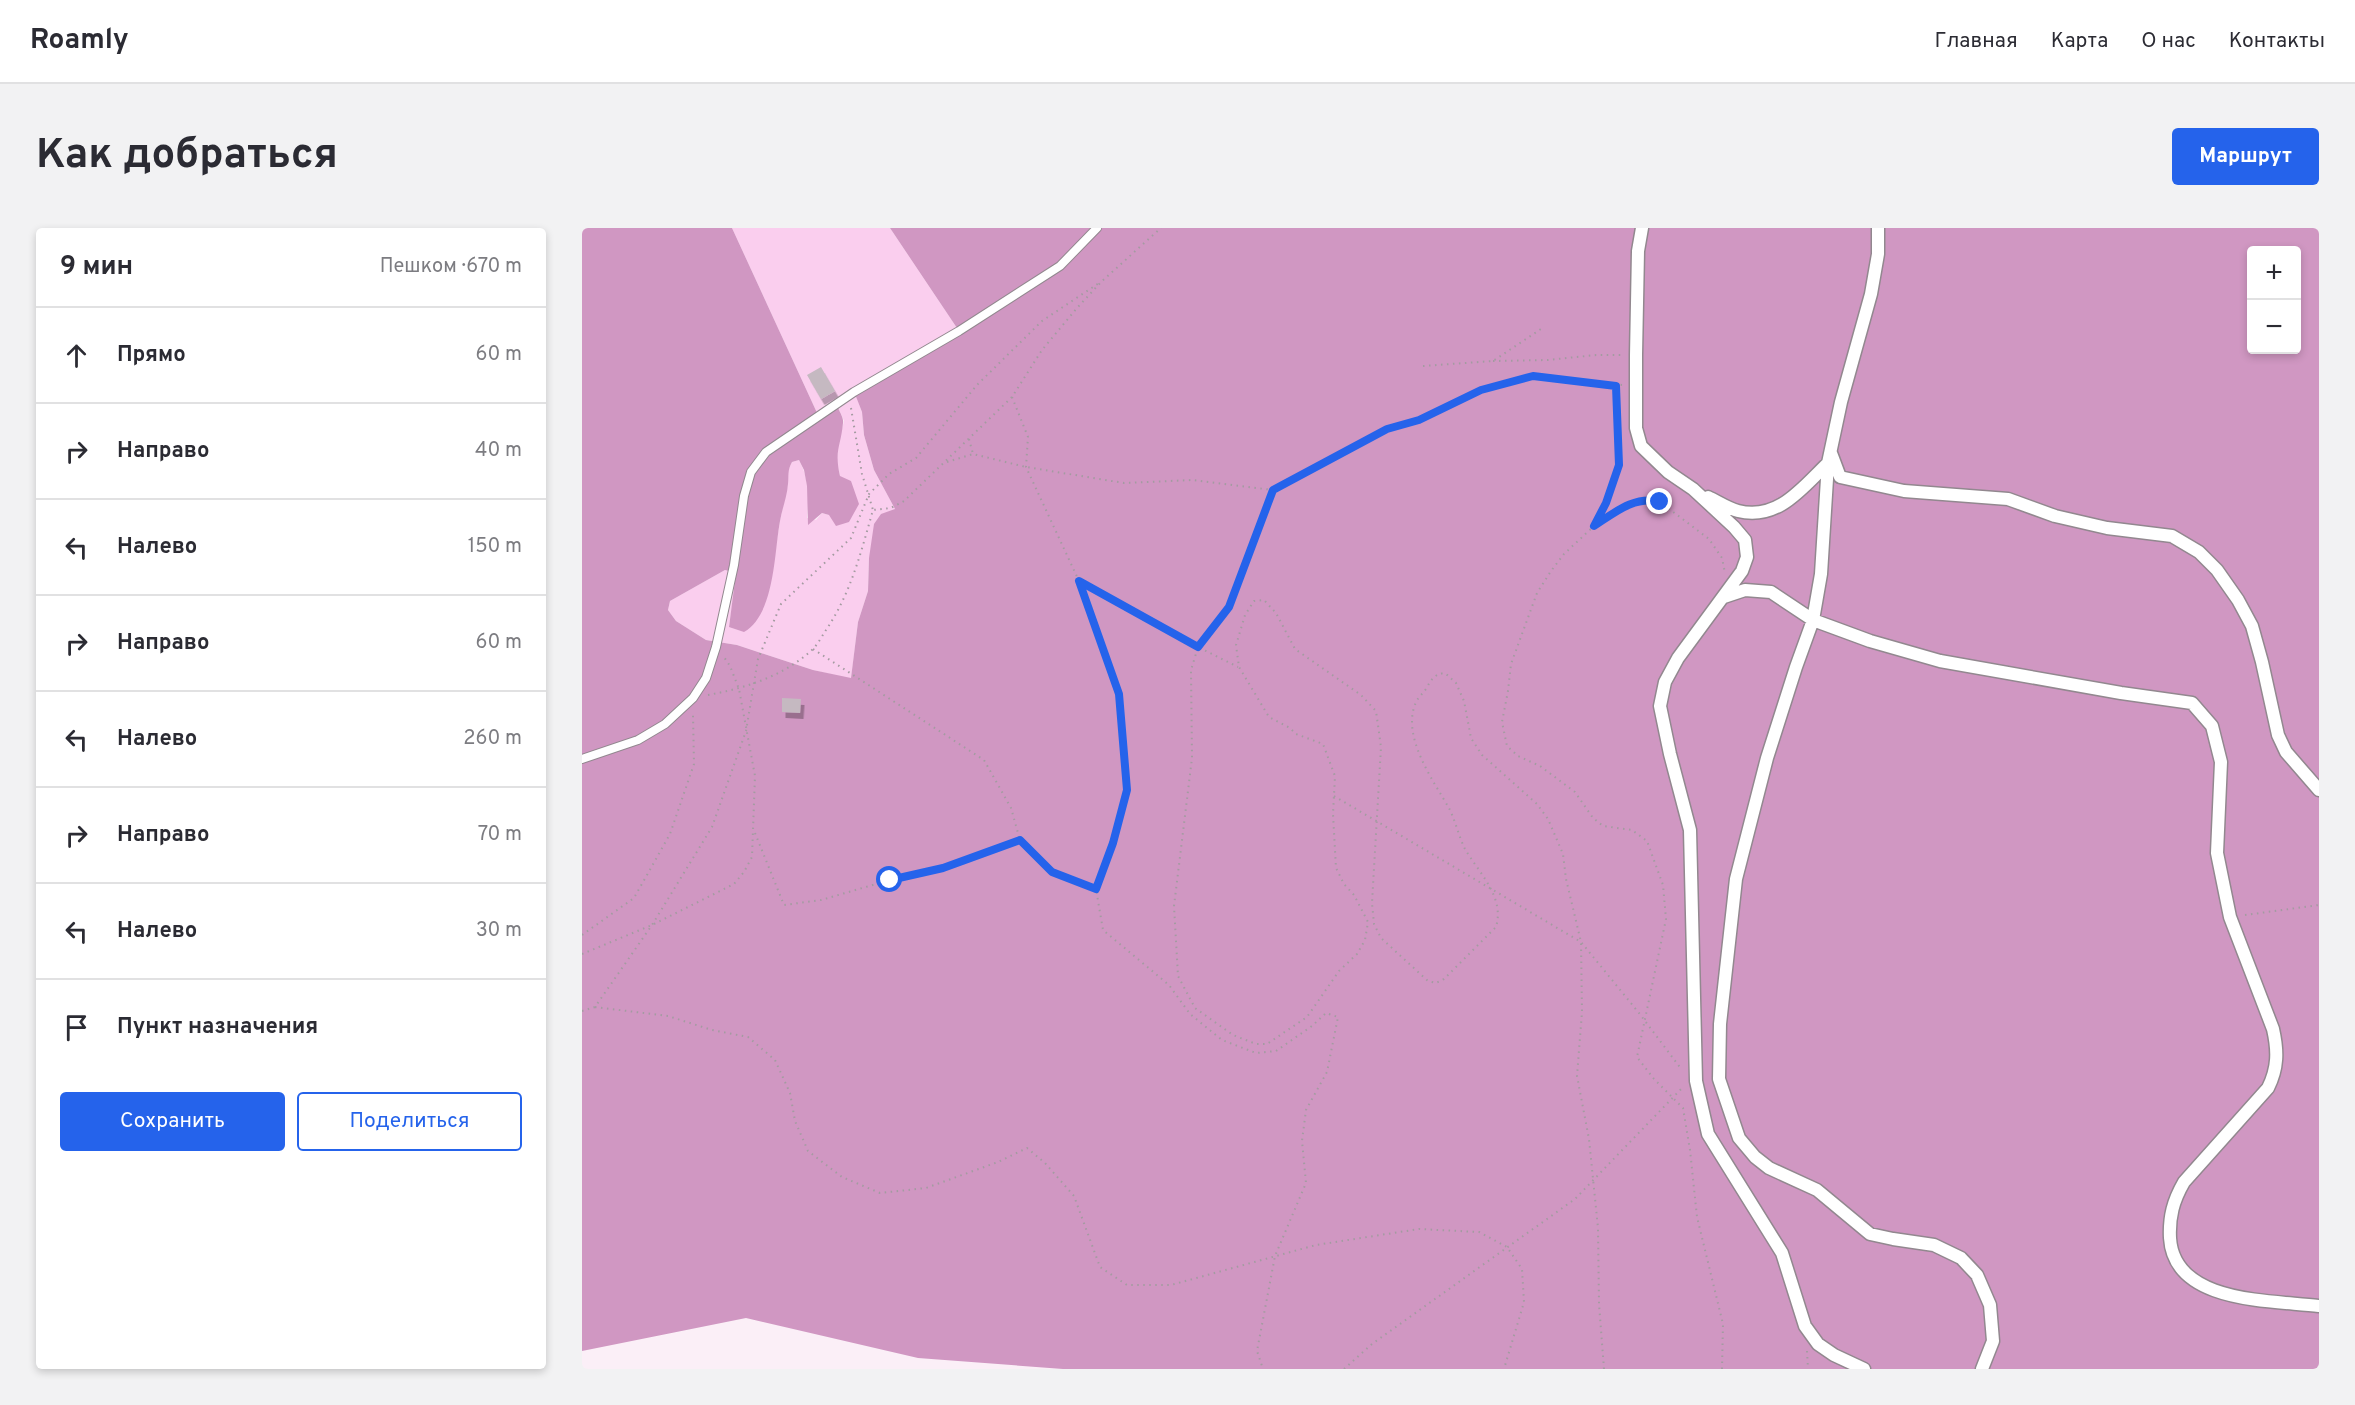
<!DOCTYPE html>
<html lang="ru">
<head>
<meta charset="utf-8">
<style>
	body { margin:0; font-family:Overpass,sans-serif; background:#f2f2f3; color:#2b2b33 }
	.controls { position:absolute; right:18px; top:18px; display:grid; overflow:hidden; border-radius:6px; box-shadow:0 3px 9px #0003 }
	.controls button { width:54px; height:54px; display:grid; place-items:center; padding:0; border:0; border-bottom:2px solid #e1e1e2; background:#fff; color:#2b2b33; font:30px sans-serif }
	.stop { position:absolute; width:18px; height:18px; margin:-14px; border:4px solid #2563eb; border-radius:50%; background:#fff }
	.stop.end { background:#2563eb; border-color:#fff; box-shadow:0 2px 6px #0008 }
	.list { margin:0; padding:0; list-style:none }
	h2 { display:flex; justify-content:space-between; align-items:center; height:78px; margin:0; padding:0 24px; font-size:26px }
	h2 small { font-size:20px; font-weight:400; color:#7c7c81 }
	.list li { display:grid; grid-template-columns:39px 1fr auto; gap:18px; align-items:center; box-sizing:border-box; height:96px; padding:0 24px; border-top:2px solid #e1e1e2 }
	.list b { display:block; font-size:22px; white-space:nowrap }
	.list em { font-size:20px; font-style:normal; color:#7c7c81 }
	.actions { display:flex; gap:12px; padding:18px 24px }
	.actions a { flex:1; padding:14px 0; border:2px solid #2563eb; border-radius:6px; text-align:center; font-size:21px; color:#2563eb }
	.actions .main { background:#2563eb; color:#fff }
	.icon { flex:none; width:33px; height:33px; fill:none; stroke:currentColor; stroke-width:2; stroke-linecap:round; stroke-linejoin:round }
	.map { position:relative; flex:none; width:1737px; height:1141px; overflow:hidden; border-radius:6px }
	header { display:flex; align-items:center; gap:36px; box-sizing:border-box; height:84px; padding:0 30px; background:#fff; border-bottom:2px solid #e1e1e2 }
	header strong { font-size:28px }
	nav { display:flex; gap:33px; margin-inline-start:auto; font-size:21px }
	.intro { display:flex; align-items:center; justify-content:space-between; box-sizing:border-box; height:144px; padding:0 36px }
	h1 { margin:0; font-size:42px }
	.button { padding:15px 27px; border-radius:6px; background:#2563eb; color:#fff; font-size:21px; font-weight:700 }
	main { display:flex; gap:36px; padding:0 36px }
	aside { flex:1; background:#fff; border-radius:6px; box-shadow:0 3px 9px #0003 }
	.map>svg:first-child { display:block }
	.green { fill:#faceee }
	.forest { fill:#d097c2; fill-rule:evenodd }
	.building { fill:#c5b9c1; filter:url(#shadow) }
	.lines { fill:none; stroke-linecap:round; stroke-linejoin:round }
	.service-casing { stroke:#92888f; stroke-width:10 }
	.pedestrian-casing { stroke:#92888f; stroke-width:15 }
	.path { stroke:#a49ba1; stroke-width:2; stroke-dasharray:1.5 4.5; stroke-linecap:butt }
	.service { stroke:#fff; stroke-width:8 }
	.pedestrian { stroke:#fff; stroke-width:12 }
	.route { stroke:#2563eb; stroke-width:8 }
</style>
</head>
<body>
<header>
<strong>Roamly</strong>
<nav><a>Главная</a><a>Карта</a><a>О нас</a><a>Контакты</a></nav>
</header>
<div class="intro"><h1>Как добраться</h1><a class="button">Маршрут</a></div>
<main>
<aside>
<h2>9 мин<small>Пешком · 670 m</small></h2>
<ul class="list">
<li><svg class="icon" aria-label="ahead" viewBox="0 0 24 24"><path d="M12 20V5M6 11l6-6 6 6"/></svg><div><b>Прямо</b></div><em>60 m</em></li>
<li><svg class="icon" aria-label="right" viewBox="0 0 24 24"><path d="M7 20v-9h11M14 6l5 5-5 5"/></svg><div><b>Направо</b></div><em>40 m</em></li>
<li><svg class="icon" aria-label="left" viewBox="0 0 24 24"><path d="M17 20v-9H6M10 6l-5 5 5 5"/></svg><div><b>Налево</b></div><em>150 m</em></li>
<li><svg class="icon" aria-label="right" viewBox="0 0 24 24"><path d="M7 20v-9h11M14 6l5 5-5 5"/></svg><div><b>Направо</b></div><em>60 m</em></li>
<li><svg class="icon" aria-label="left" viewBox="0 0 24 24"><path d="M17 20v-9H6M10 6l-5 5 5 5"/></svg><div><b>Налево</b></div><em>260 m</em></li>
<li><svg class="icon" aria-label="right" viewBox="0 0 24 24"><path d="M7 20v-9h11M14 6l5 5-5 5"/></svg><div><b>Направо</b></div><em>70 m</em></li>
<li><svg class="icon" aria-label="left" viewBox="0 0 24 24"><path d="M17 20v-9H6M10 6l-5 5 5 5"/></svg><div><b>Налево</b></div><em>30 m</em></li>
<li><svg class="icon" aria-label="arrive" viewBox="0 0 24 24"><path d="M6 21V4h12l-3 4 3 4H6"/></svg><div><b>Пункт назначения</b></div></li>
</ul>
<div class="actions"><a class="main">Сохранить</a><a>Поделиться</a></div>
</aside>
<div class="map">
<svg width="1737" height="1141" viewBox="0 0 1737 1141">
	<defs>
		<filter id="shadow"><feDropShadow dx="3.5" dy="6" stdDeviation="0" flood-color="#0004"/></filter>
	</defs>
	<rect width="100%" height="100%" fill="#fbeff7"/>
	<path class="green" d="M150 0H308L377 103 236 187Z
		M273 165 280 184 282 207 292 242 313 281 287 330 286 363 276 394 269 451 231 442 155 417 124 412 94 393 86 382 88 373 143 342 155 345 147 399 187 363 198 292 206 256V242L210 234 217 232C227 250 227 270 225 290L234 292 240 285 247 287 258 248 255 234 256 216 262 193 255 177Z"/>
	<path class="forest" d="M0 0H150L236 187 377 103 308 0H1737V1141H481L336 1130 164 1090 0 1123ZM1670 22H1714V122H1670ZM273 166 280 184 282 207 292 242 313 281 299 286 292 296 287 330 286 363 276 394 269 450 231 442 155 417 124 412 94 393 86 382 88 373 143 342 154 345 147 399 162 404C193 386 192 325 198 293 200 281 205 269 206 256 207 248 205 243 210 234L217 232 222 242 225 258 226 297 240 285 247 287 254 298 267 294 277 276 269 253 258 248C252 222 259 218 261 195 262 190 257 183 255 177Z"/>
	<path class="building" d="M239 139 253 163 239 171 225 147Z
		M200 470 219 471 218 485 200 484Z"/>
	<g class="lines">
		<defs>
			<path id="service" d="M0 531 56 512 83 496 111 470 124 450 134 419 152 337 162 268 169 244 184 224 272 164 377 103 478 38 515 0"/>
			<path id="pedestrian" d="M1060 0 1056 23 1054 127V200L1059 218 1086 244 1111 261 1152 299 1163 312 1165 329 1160 343 1096 430 1083 454 1078 478 1088 526 1108 602 1114 853 1126 906 1200 1025 1223 1098 1236 1116 1252 1127 1282 1141
				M1296 0V26L1289 66 1259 174 1246 235 1239 346 1231 392 1214 439 1185 530 1154 651 1138 796 1137 851 1157 910 1173 929 1187 940 1235 962 1288 1006 1311 1011 1352 1017 1379 1030 1395 1047 1408 1077 1411 1113 1400 1141
				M1249 225 1258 249 1322 263 1426 271 1473 288 1525 300 1590 308 1617 324 1635 342 1656 372 1670 398 1680 434 1696 507 1704 524 1737 562
				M1126 269C1135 273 1145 280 1156 283 1196 293 1220 260 1246 235
				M1142 369 1163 362 1189 364 1231 392 1288 413 1358 433 1539 465 1610 475 1630 498 1639 534 1635 625 1648 689 1691 801C1696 823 1696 840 1686 860L1602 954C1591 973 1587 989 1588 1010 1592 1076 1689 1072 1737 1078"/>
		</defs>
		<use href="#service" class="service-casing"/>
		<use href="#pedestrian" class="pedestrian-casing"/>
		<path class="path" d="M911 133 966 132 1014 127H1042
			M841 138 911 133 959 101
			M430 169 446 209 444 239 497 353 537 466 545 562 531 615 514 661 521 702 587 757 608 786 640 812 674 825 694 823 730 798 744 785 756 789 745 844 724 882 720 913 724 955 693 1028 675 1123 681 1141
			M269 180 280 246 291 282
			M387 211 391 226
			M365 234 391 226 444 239 542 255 610 252 691 262
			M1013 296 1024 275 1037 237 1034 158
			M497 353 616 419 656 439
			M231 421 402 532 429 580 438 612 470 644 513 661
			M126 467C164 460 202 448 231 421 236 416 240 408 244 402 269 365 279 324 291 282L309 280 322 273 430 169 460 122 495 80 520 53 579 0
			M752 568 999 714 1057 785 1100 842
			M173 605 202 677 239 672 308 652 361 640 437 613
			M1663 687 1737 677
			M0 707 52 670 88 606 112 536 111 487
			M0 726 70 697 152 656 162 644 170 629 173 548 157 461 148 438 142 429
			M13 779 86 788 130 802 166 809 193 832 208 865 213 893 226 923 260 949 298 965 344 960 416 934 445 920 463 935 492 968 518 1039 545 1057H589L734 1017 837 1001 897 1004 925 1019 940 1041 942 1074 922 1141
			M0 783 13 779 70 697 130 599 164 503 176 431 199 376 269 310 287 266 307 246 334 230 395 157 460 93 517 55
			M1225 1123 1226 1141
			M762 1141 790 1116 993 971 1102 858
			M1022 1141 1017 1076 1016 1000 1007 911 995 848 1000 784 999 714 984 651 981 626 966 591 955 576 900 527 889 510 882 473 874 455 863 445C852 446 849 452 844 461 841 465 838 468 835 472 817 507 852 553 868 582 874 595 877 609 883 621 897 645 923 669 914 699L862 751 854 755 846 753 799 710 792 696 790 675 799 519 794 483 779 467 713 421 694 385 682 372 672 373 663 387 654 417 657 439 687 489 708 500 714 506 741 516 753 548 751 586 754 640 762 656 772 667 786 694 783 712 775 726 757 743 725 789 685 816H674L651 807 613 780 596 748 592 678 610 530 609 442 616 419 647 379 691 263 805 201 837 192 899 161 951 148 1040 157
			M1140 1141 1141 1096 1115 989 1108 922 1101 880 1072 851 1055 829 1084 691 1081 657 1065 613 1050 602 1021 598 1011 590 993 564 958 538 936 528 925 518 920 494 926 463 929 436 955 365 969 343 982 326 1012 298 1042 279 1066 271 1078 274 1127 311 1140 330 1143 345"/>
		<use href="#service" class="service"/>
		<use href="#pedestrian" class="pedestrian"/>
	</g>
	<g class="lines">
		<path class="route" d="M308 652 361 640 438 612 470 644 514 661 531 615 545 562 537 466 497 353 616 419 647 379 691 262 805 201 837 192 899 162 951 148 1034 158 1037 237 1024 275 1012 298C1032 285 1053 267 1078 274"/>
	</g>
</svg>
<div class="controls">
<button>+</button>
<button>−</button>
</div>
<div class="stop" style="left:308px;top:652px"></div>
<div class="stop end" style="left:1078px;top:274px"></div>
</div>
</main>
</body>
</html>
